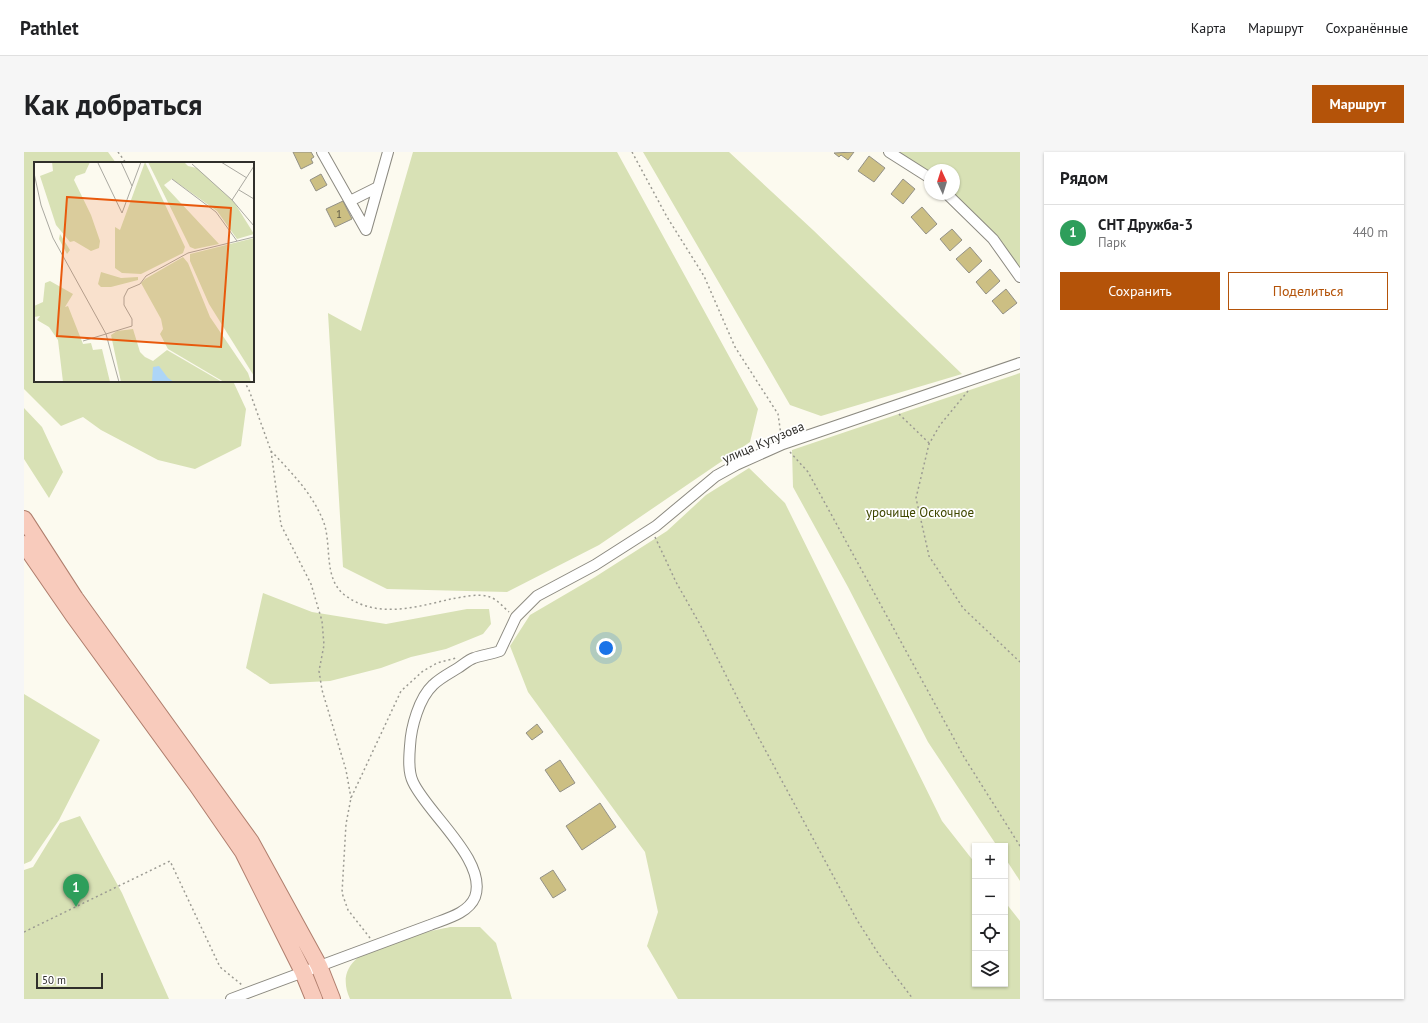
<!DOCTYPE html>
<html lang="ru">
<head>
<meta charset="utf-8">
<style>
	body { margin:0; font-family:"PT Sans",sans-serif; background:#f6f6f6; color:#202124 }
	.controls { position:absolute; right:12px; bottom:12px; display:grid; overflow:hidden; border-radius:0px; box-shadow:0 1px 3px #0004 }
	.controls button { width:36px; height:36px; display:grid; place-items:center; padding:0; border:0; border-bottom:1px solid #e0e0e0; background:#fff; color:#202124; font:20px sans-serif }
	.compass { position:absolute; left:900px; top:12px; width:36px; height:36px; border-radius:50%; background:#fff; box-shadow:0 1px 3px #0004; rotate:356deg }
	.scale { position:absolute; left:12px; bottom:10px; width:67px; box-sizing:border-box; padding-left:4px; border:2px solid #302f2b; border-top:0; font-size:11px; line-height:14px; white-space:nowrap; color:#302f2b; -webkit-text-stroke:3px #fff; paint-order:stroke }
	.you { position:absolute; left:582px; top:496px; width:14px; height:14px; margin:-10px; border:3px solid #fff; border-radius:50%; background:#1a73e8; box-shadow:0 0 0 6px #1a73e833 }
	.badge { display:grid; place-items:center; width:26px; height:26px; border-radius:50%; background:#b45309; color:#fff; font-size:13px; font-weight:700 }
	.pin { position:absolute; translate:-50% -33px; filter:drop-shadow(0 1px 2px #0008) }
	.pin::after { content:''; position:absolute; top:21px; width:14px; height:12px; background:inherit; clip-path:polygon(0 0,100% 0,50% 100%) }
	.list { margin:0; padding:0; list-style:none }
	h2 { display:flex; justify-content:space-between; align-items:center; height:52px; margin:0; padding:0 16px; font-size:17px }
	h2 small { font-size:13px; font-weight:400; color:#757577 }
	.list li { display:grid; grid-template-columns:26px 1fr auto; gap:12px; align-items:center; box-sizing:border-box; height:56px; padding:0 16px; border-top:1px solid #e0e0e0 }
	.list b { display:block; font-size:15px; white-space:nowrap }
	.list p { margin:0; font-size:13px; white-space:nowrap; color:#757577 }
	.list em { font-size:13px; font-style:normal; color:#757577 }
	.actions { display:flex; gap:8px; padding:12px 16px }
	.actions a { flex:1; padding:9px 0; border:1px solid #b45309; border-radius:0px; text-align:center; font-size:14px; color:#b45309 }
	.actions .main { background:#b45309; color:#fff }
	.icon { flex:none; width:22px; height:22px; fill:none; stroke:currentColor; stroke-width:2; stroke-linecap:round; stroke-linejoin:round }
	.map { position:relative; flex:none; width:996px; height:847px; overflow:hidden; border-radius:0px }
	header { display:flex; align-items:center; gap:24px; box-sizing:border-box; height:56px; padding:0 20px; background:#fff; border-bottom:1px solid #e0e0e0 }
	header strong { font-size:19px }
	nav { display:flex; gap:22px; margin-inline-start:auto; font-size:14px }
	.intro { display:flex; align-items:center; justify-content:space-between; box-sizing:border-box; height:96px; padding:0 24px }
	h1 { margin:0; font-size:28px }
	.button { padding:10px 18px; border-radius:0px; background:#b45309; color:#fff; font-size:14px; font-weight:700 }
	main { display:flex; gap:24px; padding:0 24px }
	aside { flex:1; background:#fff; border-radius:0px; box-shadow:0 1px 3px #0004 }
	.map>svg:first-child { display:block }
	.green { fill:#d8e1b5 }
	.building { fill:#ccbf83; stroke:#939187 }
	.lines { fill:none; stroke-linecap:round; stroke-linejoin:round }
	.minor-casing { stroke:#8c8a81; stroke-width:12 }
	.primary-casing { stroke:#af7e6d; stroke-width:18 }
	.path { stroke:#9c9b93; stroke-width:1.5; stroke-dasharray:2 3; stroke-linecap:butt }
	.minor { stroke:#fff; stroke-width:10 }
	.primary { stroke:#f8cbbc; stroke-width:16 }
	.labels { text-anchor:middle; stroke-width:3.5; stroke-linejoin:round; paint-order:stroke }
	.number-label { font-size:11px; fill:#575341 }
	.street-label { font-size:13px; fill:#302f2b; stroke:#fff }
	.park-label { font-size:13px; fill:#404800; stroke:#fff }
	.inset-road { fill:none; stroke:#aaa9a1; stroke-width:1 }
	.view { fill:#e8590c; fill-opacity:0.15; stroke:#e8590c; stroke-width:2 }
	.inset-edge { fill:none; stroke:#302f2b; stroke-width:2 }
</style>
</head>
<body>
<header>
<strong>Pathlet</strong>
<nav><a>Карта</a><a>Маршрут</a><a>Сохранённые</a></nav>
</header>
<div class="intro"><h1>Как добраться</h1><a class="button">Маршрут</a></div>
<main>
<div class="map">
<svg width="996" height="847" viewBox="0 0 996 847">
	<rect width="100%" height="100%" fill="#fcfaef"/>
	<path class="green" d="M0 0H84L92 11H11V229H209L222 257 217 294 171 317 134 308 77 278 59 265 37 274 0 237Z
		M389 0H593L734 257 726 290 575 393 483 440 363 437 319 415 304 161 337 179Z
		M619 0H705L789 78 938 222 797 264 766 253Z
		M870 0H996V120L930 42V18H906V22Z
		M996 221V729L981 706V694H973L904 590 824 435 769 335 768 298Z
		M0 256 18 275 39 320 25 346 0 307Z
		M725 316 761 351 918 669 951 711V832H981V750L996 769V847H654L623 794 634 760 621 700 504 540 486 494 506 463 571 425 643 379 682 343Z
		M239 441 288 460 362 472 443 457H465L467 472 459 482 422 497 387 505 357 516 306 529 246 532 222 516Z
		M0 542 76 588 35 668 7 709 0 712Z
		M56 664 98 741 145 847H0V718L9 715 36 671Z
		M426 775H456L472 791 488 847H326C301 793 393 783 426 775Z"/>
	<path class="building" d="M269 0H287L290 5 287 7 289 11 277 17Z
		M830 0 824 8 817 3 815 5 810 1Z
		M845 4 861 16 850 30 834 19Z
		M297 22 303 33 292 39 286 28Z
		M879 27 891 37 879 52 867 42Z
		M319 49 328 67 311 75 302 57Z
		M898 55 913 72 902 82 887 65Z
		M928 77 938 88 926 99 916 87Z
		M946 95 958 109 945 121 932 107Z
		M966 117 976 129 962 142 952 130Z
		M982 137 993 151 979 162 968 149Z
		M513 572 519 580 508 588 502 581Z
		M536 608 551 631 536 640 521 618Z
		M576 651 592 675 558 698 542 674Z
		M529 718 542 738 529 746 516 726Z"/>
	<g class="lines">
		<defs>
			<path id="minor" d="M298 0 342 78
				M865 0 906 26
				M923 42 969 87 996 125
				M326 49 354 35
				M342 78 364 0
				M207 847 406 773C421 767 444 762 451 745 464 709 403 661 389 630 384 620 385 606 386 594 387 575 395 546 409 533 416 526 426 521 434 516 439 513 444 508 450 506 458 503 468 502 476 499L492 465 513 444 571 413 632 374 692 324 712 313 759 292 996 211"/>
			<path id="primary" d="M0 367 51 446 227 690 295 814 308 847
				M0 392 49 463 172 632 219 700 279 820 290 847"/>
		</defs>
		<use href="#minor" class="minor-casing"/>
		<use href="#primary" class="primary-casing"/>
		<path class="path" d="M94 0 102 11
			M608 0 643 65 680 124 711 195 754 262 757 283
			M220 229 225 238 247 299 257 373 287 432 298 469 300 493 295 519 298 538 322 618 327 646
			M944 239 916 273 905 292 892 346 905 404 939 456 996 510
			M875 262 905 291
			M247 299C268 321 289 342 300 371 308 395 299 428 322 444 354 467 392 455 427 447 439 445 455 441 466 445 473 447 480 456 485 460
			M766 300 784 320 940 605 996 694
			M631 385 652 430 678 476 717 553 833 768 854 801 889 847
			M0 780 146 709 196 815 218 833
			M346 786 324 758 318 741 322 672 327 646 377 539 399 519 413 511 432 506"/>
		<use href="#minor" class="minor"/>
		<use href="#primary" class="primary"/>
	</g>
	<g class="labels">
		<g class="number-label">
			<text x="315" y="66">1</text>
		</g>
		<g class="street-label">
			<text transform="translate(739 290) rotate(-23)" y="5">улица Кутузова</text>
		</g>
		<g class="park-label">
			<text x="896" y="365">урочище Оскочное</text>
		</g>
	</g>
	<g transform="translate(10 10)">
		<rect width="220" height="220" fill="#fcfaef"/>
		<path d="M18 0H56L51 11 42 14 40 18 57 53 66 79 65 86 57 89 40 79 36 80 22 63 6 14 19 9ZM111 0 151 85 149 91 107 112 88 111 81 106V65L86 68ZM114 0H150L154 4 163 6 200 40 220 72 203 77 183 49 138 17 130 23 185 82 161 87 156 85ZM26 72 36 88 33 92 25 77ZM220 76V214L175 142 156 99V92ZM149 95 154 101 176 155 214 211 217 220H190L134 187 126 172 129 167 127 157 107 121 111 117ZM67 110 87 116 104 115V118L77 125H67L64 122ZM16 119 39 132 31 145 34 144 49 182 57 181 59 188 68 187 76 220H29L24 178 15 165 3 158 6 154 0 155V144L9 140 11 121ZM99 167 106 190 111 195 119 199 133 188 188 220H87L77 173 83 169Z" fill="#d8e1b5"/>
		<path d="M125 204 134 216 140 220H118L119 205Z" fill="#add5f7"/>
		<path class="inset-road" d="M87 0 98 24M187 0 213 16M64 1 88 51M158 2 198 38 220 64M0 11 7 43 19 76 72 172 85 220M138 17 182 50 203 79M205 28 220 37M198 38 220 4M88 51 107 0M49 179 98 164V157L90 143V135L94 127 106 122 112 114 154 91 220 75"/>
		<path class="view" d="M33 35 197 46 187 185 23 174Z"/>
		<rect width="220" height="220" class="inset-edge"/>
	</g>
</svg>
<div class="controls">
<button>+</button>
<button>−</button>
<button><svg class="icon" aria-label="locate" viewBox="0 0 24 24"><circle cx="12" cy="12" r="6"/><path d="M12 2v4M12 18v4M2 12h4M18 12h4"/></svg></button>
<button><svg class="icon" aria-label="layers" viewBox="0 0 24 24"><path d="M12 4l9 5-9 5-9-5zM3 14l9 5 9-5"/></svg></button>
</div>
<svg class="compass" viewBox="-18 -18 36 36"><path d="M0-13l5 13h-10z" fill="#e53935"/><path d="M0 13l5-13h-10z" fill="#757577"/></svg>
<div class="scale">50 m</div>
<div class="you"></div>
<div class="pin badge" style="left:52px;top:755px;background:#2e9e5b">1</div>
</div>
<aside>
<h2>Рядом<small></small></h2>
<ul class="list">
<li><span class="badge" style="background:#2e9e5b">1</span><div><b>СНТ Дружба-3</b><p>Парк</p></div><em>440 m</em></li>
</ul>
<div class="actions"><a class="main">Сохранить</a><a>Поделиться</a></div>
</aside>
</main>
</body>
</html>
